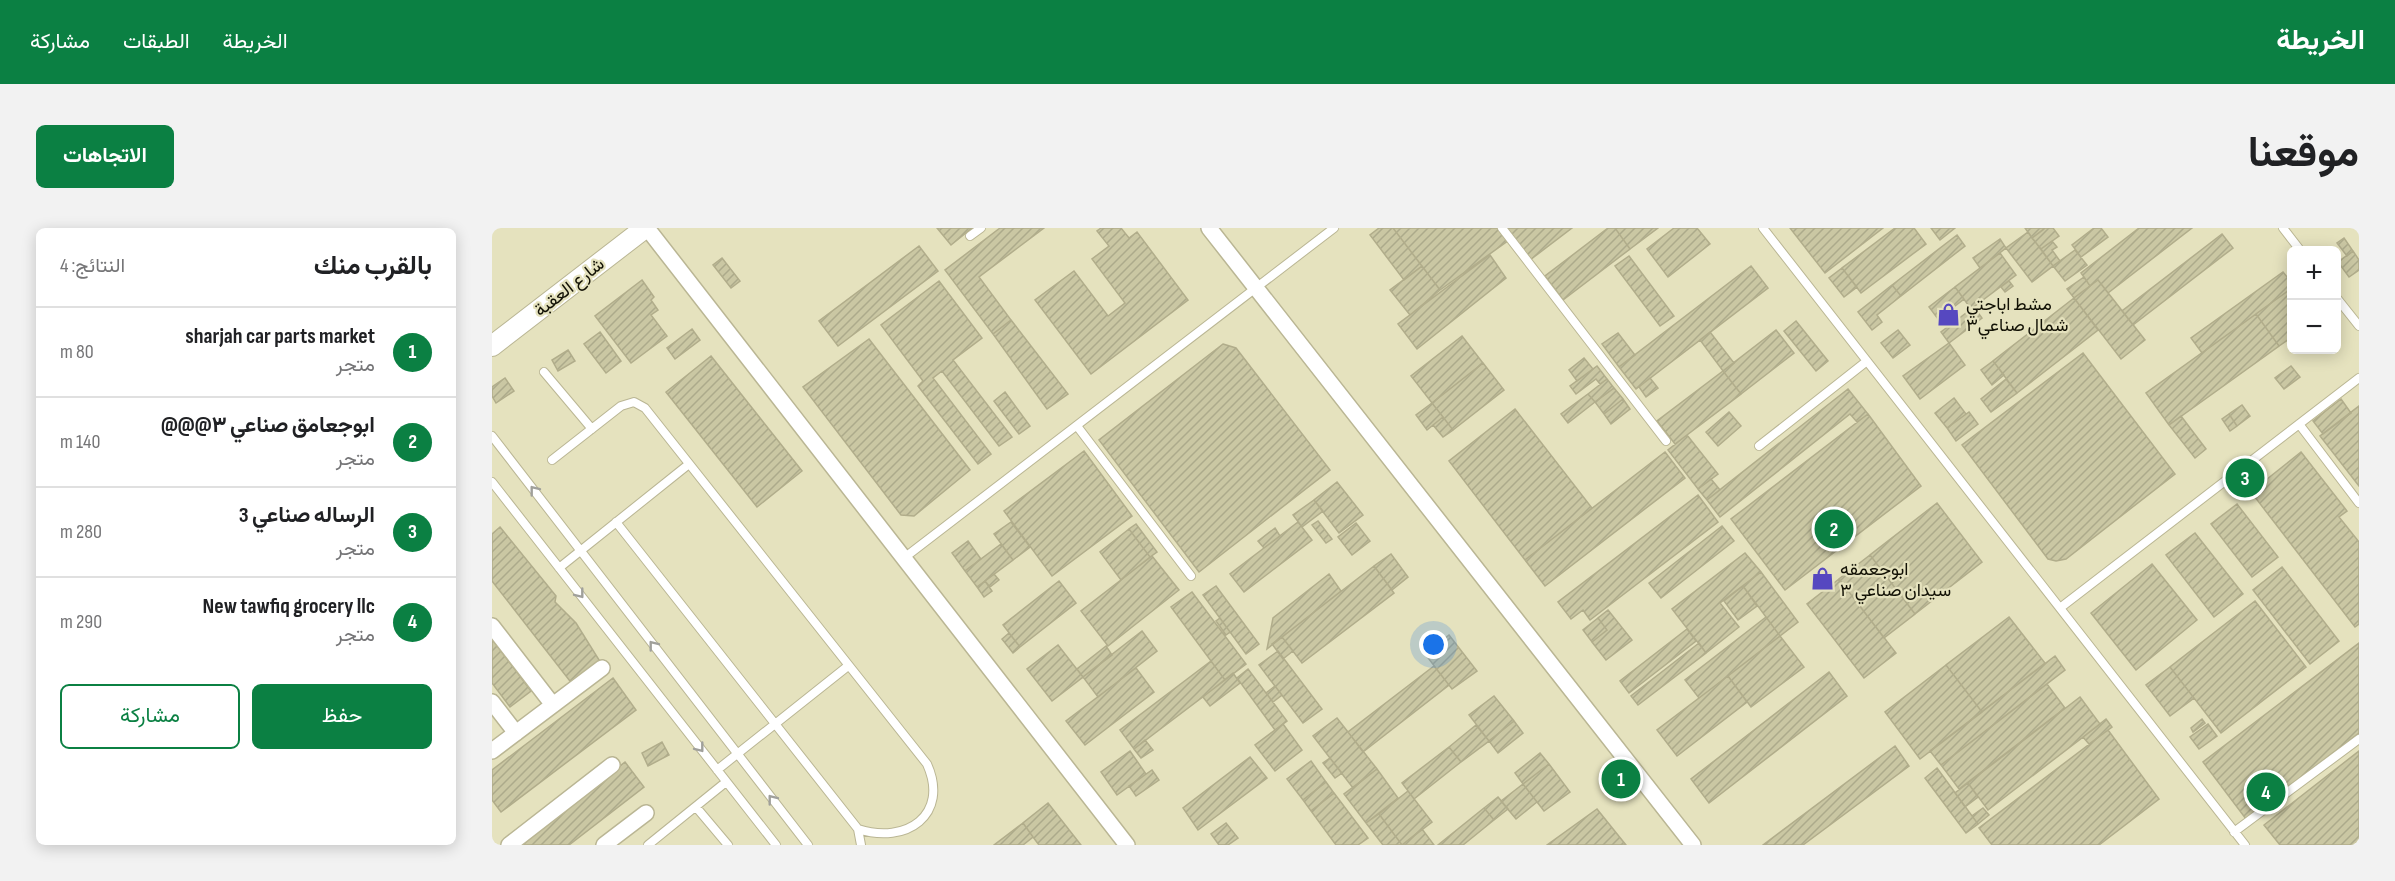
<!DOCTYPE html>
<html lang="ar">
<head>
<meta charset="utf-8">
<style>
	body { margin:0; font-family:"Sofia Sans Condensed",Vazirmatn,sans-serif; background:#f2f2f2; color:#202124; direction:rtl }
	.controls { position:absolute; right:18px; top:18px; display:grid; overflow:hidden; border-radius:9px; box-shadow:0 3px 15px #0003 }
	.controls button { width:54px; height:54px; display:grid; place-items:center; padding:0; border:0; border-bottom:2px solid #e0e0e0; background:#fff; color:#202124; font:30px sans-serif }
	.you { position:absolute; left:942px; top:417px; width:21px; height:21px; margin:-15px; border:4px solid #fff; border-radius:50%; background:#1a73e8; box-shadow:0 0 0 9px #1a73e833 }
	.badge { display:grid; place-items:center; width:39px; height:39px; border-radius:50%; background:#0b8043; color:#fff; font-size:20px; font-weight:700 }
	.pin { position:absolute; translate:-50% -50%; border:3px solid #fff; box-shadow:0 2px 6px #0006 }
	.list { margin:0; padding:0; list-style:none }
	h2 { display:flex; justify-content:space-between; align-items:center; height:78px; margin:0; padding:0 24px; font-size:26px }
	h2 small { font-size:20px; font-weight:400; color:#757577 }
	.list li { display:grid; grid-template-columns:39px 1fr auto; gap:18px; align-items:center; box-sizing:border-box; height:90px; padding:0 24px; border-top:2px solid #e0e0e0 }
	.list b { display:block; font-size:22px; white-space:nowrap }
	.list p { margin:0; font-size:20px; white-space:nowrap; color:#757577 }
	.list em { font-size:20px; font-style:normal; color:#757577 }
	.actions { display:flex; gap:12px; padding:18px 24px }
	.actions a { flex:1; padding:14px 0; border:2px solid #0b8043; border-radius:9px; text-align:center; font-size:21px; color:#0b8043 }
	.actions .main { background:#0b8043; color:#fff }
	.map { position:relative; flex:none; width:1867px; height:617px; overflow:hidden; direction:ltr; border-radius:9px }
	header { display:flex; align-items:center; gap:36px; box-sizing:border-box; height:84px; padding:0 30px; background:#0b8043; color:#fff }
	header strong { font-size:28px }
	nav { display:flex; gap:33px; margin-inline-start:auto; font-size:21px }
	.intro { display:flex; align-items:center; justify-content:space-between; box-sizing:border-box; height:144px; padding:0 36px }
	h1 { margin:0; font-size:42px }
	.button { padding:15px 27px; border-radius:9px; background:#0b8043; color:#fff; font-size:21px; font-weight:700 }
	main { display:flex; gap:36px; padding:0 36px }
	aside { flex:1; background:#fff; border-radius:9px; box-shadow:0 3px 15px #0003 }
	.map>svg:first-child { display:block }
	.building { fill:url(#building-hatch); stroke:#b1ad8b; stroke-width:1.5 }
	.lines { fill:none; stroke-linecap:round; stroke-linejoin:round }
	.service-casing { stroke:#bab694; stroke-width:10 }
	.minor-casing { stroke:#bab694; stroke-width:18 }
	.tertiary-casing { stroke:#bab694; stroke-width:22 }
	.service { stroke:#fff; stroke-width:8 }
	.minor { stroke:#fff; stroke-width:15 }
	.tertiary { stroke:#fff; stroke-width:20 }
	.oneway { stroke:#a0a09b }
	.labels { text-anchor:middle; stroke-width:4.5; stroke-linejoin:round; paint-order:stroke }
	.street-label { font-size:18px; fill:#121105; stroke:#e5e2be }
	.poi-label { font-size:18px; fill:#121105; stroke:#e5e2be; text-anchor:start }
</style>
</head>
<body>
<header>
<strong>الخريطة</strong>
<nav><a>الخريطة</a><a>الطبقات</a><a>مشاركة</a></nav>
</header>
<div class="intro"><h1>موقعنا</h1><a class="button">الاتجاهات</a></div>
<main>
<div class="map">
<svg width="1867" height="617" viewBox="0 0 1867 617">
	<defs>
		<pattern id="building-hatch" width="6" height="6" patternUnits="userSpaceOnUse" patternTransform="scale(1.5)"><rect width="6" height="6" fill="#cac7a3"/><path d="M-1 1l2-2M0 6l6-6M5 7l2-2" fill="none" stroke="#acaa8b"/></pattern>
	</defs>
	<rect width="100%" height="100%" fill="#e5e2be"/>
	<path class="building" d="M445 0H480L459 17Z
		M508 0H552L487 49 519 92 501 106 453 42Z
		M609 0H629L637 10 645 4 696 72 599 146 543 72 582 43 616 88 633 75 600 31 617 18 605 3Z
		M887 0H901L930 38 912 52 878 7Z
		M901 0H1007L1017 12 948 62Z
		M1014 0H1080L1038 32Z
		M1116 0H1123L1138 21 1071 72 1053 48Z
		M1123 0H1166L1138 21Z
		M1182 0H1205L1218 16 1176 49 1155 21Z
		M1298 0H1391L1333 45Z
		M1403 0H1422L1434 16 1369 65 1350 40Z
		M1439 0H1463L1448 12Z
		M1533 0H1552V1L1540 10Z
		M1561 0 1567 8 1549 21 1540 10 1553 0Z
		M1602 0H1609L1616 9 1589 29 1580 17Z
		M1647 0H1700L1616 65 1606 52 1598 58 1589 45Z
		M1536 4 1561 38 1540 54 1514 20Z
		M1730 6 1741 20 1641 97 1630 83Z
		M1465 7 1473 18 1409 68 1400 57Z
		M1852 10 1861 23 1855 28 1845 15Z
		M1508 11 1514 20 1488 40 1481 30Z
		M1560 13 1565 19 1560 22 1568 33 1561 38 1549 21Z
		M427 18 446 43 346 118 327 93Z
		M1583 22 1595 37 1573 53 1561 38Z
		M1861 23 1867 32V42L1857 49 1846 34Z
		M1508 25 1524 47 1479 81 1463 59Z
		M998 27 1014 50 925 121 906 96Z
		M1137 28 1182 88 1168 98 1123 38Z
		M230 30 248 53 239 60 221 37Z
		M930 38 948 62 918 87 898 62Z
		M1259 38 1276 60 1144 161 1127 139Z
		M1350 40 1365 59 1352 69 1337 50Z
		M1791 44 1800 55V60L1710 125 1699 110Z
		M1592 49 1598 58 1582 70 1575 61Z
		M150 52 162 69 159 72 166 82 159 87 175 108 139 135 103 88Z
		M1606 52 1653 112 1629 131 1582 70Z
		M447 53 490 110 461 132 520 209 507 218 450 143 441 150 499 226 486 236 426 158 431 153 389 97Z
		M1517 53 1521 58 1513 64 1509 59Z
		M1400 57 1409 68 1385 87 1390 94 1380 102 1366 84Z
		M1463 59 1472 71 1446 91 1437 79Z
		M1800 60V109L1787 118 1764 86Z
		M1582 70 1606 102 1525 165 1501 133Z
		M1482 79 1490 90 1457 115 1449 104Z
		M1764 86 1787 118 1677 197 1654 165Z
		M519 92 576 166 555 181 501 106Z
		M1304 93 1336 133 1324 143 1292 103Z
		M200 101 208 112 183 131 175 120Z
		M1284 102 1302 125 1249 166 1231 143Z
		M1406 102 1418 117 1401 130 1389 115Z
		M108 104 129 133 114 145 92 116Z
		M1218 104 1242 135 1231 143 1208 112Z
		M1126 105 1143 127 1127 139 1110 116Z
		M970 108 991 135 940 175 919 148Z
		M377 111 478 242 422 288 409 287 311 159Z
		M1457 115 1473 137 1428 171 1411 148Z
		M731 116 744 120 838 242 707 344 607 212Z
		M76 122 83 133 66 143 60 132Z
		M1591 125 1683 246 1574 331 1564 333 1556 331 1470 217Z
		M219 128 310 243 265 279 174 164Z
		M1092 130 1101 141 1085 153 1077 142Z
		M1501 133 1512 147 1500 157 1489 142Z
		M991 135 1012 162 961 202 940 175Z
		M1105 138 1115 151 1108 156 1104 151 1084 166 1078 158Z
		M1799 138 1808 149 1792 161 1783 150Z
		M1231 143 1249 166 1183 216 1165 193Z
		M13 150 22 163 4 175 0 168V159Z
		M1158 150 1166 160 1154 169 1147 159Z
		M1115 151 1122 160 1103 174 1096 166Z
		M1514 151 1525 165 1499 184 1489 171Z
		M1122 160 1131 171 1112 186 1103 174Z
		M1356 161 1376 186 1365 194 1358 186 1228 289 1215 272Z
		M513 164 538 198 527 206 502 173Z
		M1096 166 1103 174 1076 195 1069 186Z
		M1462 170 1474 186 1455 200 1443 185Z
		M1131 171 1138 181 1119 196 1112 186Z
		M1849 171 1859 185 1831 206 1821 193Z
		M940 175 951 189 935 202 924 187Z
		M1750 177 1758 188 1745 198 1737 186Z
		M1867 178V258L1828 208Z
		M1023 181 1100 280 1033 332 957 233Z
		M1237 184 1249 198 1226 218 1214 204Z
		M1477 184 1486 196 1464 213 1455 200Z
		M1376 186 1429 258 1293 362 1239 291Z
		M1737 186 1745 198 1738 203 1730 191Z
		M1689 188 1714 221 1703 230 1677 197Z
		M951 189 961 202 951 209 941 197Z
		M1195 207 1226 246 1206 261 1176 222Z
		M592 223 640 288 560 348 512 283Z
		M1173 224 1193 250 1053 358 1033 332Z
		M1809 224 1855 283 1847 289 1867 314V396L1863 399 1759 264Z
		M1219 251 1228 262 1215 272 1206 261Z
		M845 254 871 287 847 305 822 272Z
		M1206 267 1226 294 1098 392 1091 382 1079 391 1066 374Z
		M822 272 831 283 810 299 801 287Z
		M1445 275 1490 334 1423 386 1378 327Z
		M1745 276 1786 329 1760 349 1719 296Z
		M826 293 840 311 834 315 820 297Z
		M519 294 538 319 521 332 502 306Z
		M806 294 820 312 752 364 738 346Z
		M864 295 878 313 860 327 846 309Z
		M644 296 665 324 658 329 637 301Z
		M1230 298 1242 313 1169 370 1157 355Z
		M8 299 64 368 63 374 84 395 109 435 81 457 0 353V306Z
		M783 300 788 308 772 320 766 313Z
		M637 301 658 329 629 352 608 324Z
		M1703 305 1751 366 1722 389 1674 327Z
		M476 313 489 331 473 343 460 325Z
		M509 316 521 332 485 359 473 343Z
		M1253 325 1269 344 1228 375 1247 399 1214 425 1180 381Z
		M899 326 916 349 900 362 882 338Z
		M1378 327 1423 386 1392 410 1347 351Z
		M660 328 687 362 616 418 589 383Z
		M1660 336 1705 392 1644 442 1599 385Z
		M882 338 902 365 810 435 790 409Z
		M1790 339 1847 413 1818 436 1761 362Z
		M1269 344 1306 394 1288 408 1251 358Z
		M502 346 507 352 498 359 493 353Z
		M837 346 849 363 775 421 781 390Z
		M1347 351 1404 425 1372 450 1315 376Z
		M493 353 500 363 492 369 485 359Z
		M567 353 584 375 528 419 511 397Z
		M724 358 767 416 754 426 711 367Z
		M1251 358 1265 378 1246 392 1232 373Z
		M700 364 754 436 733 452 679 379Z
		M1763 373 1814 439 1729 505 1678 439Z
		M1116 382 1140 412 1114 432 1100 414 1115 402 1106 390Z
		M1274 389 1288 408 1207 470 1193 452Z
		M1517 389 1553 435 1490 484 1454 437Z
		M728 390 738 404 734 407 724 393Z
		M1106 390 1115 402 1100 414 1091 402Z
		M1195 401 1204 413 1137 465 1128 453Z
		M650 403 665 423 606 469 591 449Z
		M517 405 528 419 521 425 510 411Z
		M957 407 985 443 960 461 933 426Z
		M1288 408 1312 439 1259 479 1236 448Z
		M790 409 801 423 791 431 780 416Z
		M0 411 39 463 18 479 0 455Z
		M1207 415 1214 425 1146 477 1139 468Z
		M1867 415V505L1754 591 1711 534Z
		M566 417 591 449 560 473 535 441Z
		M614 418 620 427 591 449 585 441Z
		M786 423 830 481 811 495 767 437Z
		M1563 428 1573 442 1449 537 1438 523Z
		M719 433 733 452 642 521 628 502Z
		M1454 437 1490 484 1428 531 1393 484Z
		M942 438 957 457 871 524 856 504Z
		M1678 439 1702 470 1678 488 1654 457Z
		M644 440 662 464 593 517 574 493Z
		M756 441 795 493 783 502 745 450Z
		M1337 444 1355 468 1217 575 1199 551Z
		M741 445 748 455 718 478 711 469Z
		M1236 448 1255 474 1185 528 1165 502Z
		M121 450 144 482 9 584 0 572V542Z
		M1555 456 1573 480 1467 561 1449 537Z
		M783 458 790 467 781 474 774 465Z
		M1002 468 1022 493 997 513 977 487Z
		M1588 469 1608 496 1496 582 1476 555Z
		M845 490 885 541 861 560 821 508Z
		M1614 491 1620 499 1597 516 1591 509Z
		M1710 491 1713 495 1701 504 1699 500Z
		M1022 493 1031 505 1006 525 997 513Z
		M791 496 810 522 783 543 763 517Z
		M1716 496 1725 508 1707 521 1698 509Z
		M984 497 997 513 969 534 957 519Z
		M1616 502 1667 571 1607 617H1500L1487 600Z
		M653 512 661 522 649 530 642 521Z
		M170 514 177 527 156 538 150 525Z
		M1403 518 1417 538 1311 617H1271Z
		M957 519 969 534 922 571 910 555Z
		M638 523 654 546 625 567 609 544Z
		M1867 523V617H1788L1772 597Z
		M1048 525 1057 536 1031 556 1023 545Z
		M758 529 775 550 706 602 691 580Z
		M838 530 850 545 843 550 831 535Z
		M819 533 834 554 811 572 795 551Z
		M133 534 152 559 77 617H27Z
		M1057 536 1078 564 1052 583 1031 556Z
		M1445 540 1486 596 1474 605 1433 550Z
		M885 541 906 570 874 595 852 566Z
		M660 542 667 552 644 568 637 558Z
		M834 554 842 565 819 583 811 572Z
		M1476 555 1486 569 1473 579 1463 565Z
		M1031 556 1045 574 1024 591 1009 573Z
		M916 563 940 594 910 617 887 586Z
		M842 565 876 610 866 617H844L819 583Z
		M1006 569 1016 581 1002 592 992 580Z
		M556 575 589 617H547L541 609 531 595Z
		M992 580 1002 592 971 617H946Z
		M1491 580 1497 587 1486 596 1480 588Z
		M1105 581 1134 617H1055Z
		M887 586 910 617H891L874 595Z
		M531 595 541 609 531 617H502Z
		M734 595 746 610 736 617H727L719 606Z
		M930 601 942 617H910Z"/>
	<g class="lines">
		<defs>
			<path id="service" d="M1010 0 1174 213
				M1271 0 1753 617
				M1791 0 1808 22
				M478 8 489 0
				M1844 69 1867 98
				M52 144 100 201
				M1807 196 1867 275
				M585 198 699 348
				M0 208 316 617
				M1267 218 1375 133
				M60 232 129 178 142 174 153 180 435 536C458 587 414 617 366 601L124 294
				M0 254 284 617
				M412 330 842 0
				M67 340 197 236
				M1568 380 1867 150
				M225 542 356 438
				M204 579 236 617
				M366 601 369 617
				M1742 604 1867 511
				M156 617 234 554"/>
			<path id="minor" d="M155 0 635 617
				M717 0 1201 617
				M0 398 61 477
				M0 474 24 505
				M0 523 110 440
				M17 617 120 537
				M112 617 154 585"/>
			<path id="tertiary" d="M0 118 153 0"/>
		</defs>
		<use href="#service" class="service-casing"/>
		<use href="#minor" class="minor-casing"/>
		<use href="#tertiary" class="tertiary-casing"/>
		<use href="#service" class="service"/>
		<use href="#minor" class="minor"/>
		<use href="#tertiary" class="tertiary"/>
	</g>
	<defs><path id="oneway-chevron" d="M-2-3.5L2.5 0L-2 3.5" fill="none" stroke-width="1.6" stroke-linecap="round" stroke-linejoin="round" transform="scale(1.5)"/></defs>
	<g class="oneway">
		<use href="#oneway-chevron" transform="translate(42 262) rotate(-128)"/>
		<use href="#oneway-chevron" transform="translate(88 366) rotate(52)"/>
		<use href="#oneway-chevron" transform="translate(161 417) rotate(-128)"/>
		<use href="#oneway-chevron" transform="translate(208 520) rotate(52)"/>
		<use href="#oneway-chevron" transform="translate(280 571) rotate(-128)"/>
	</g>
	<defs>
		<symbol id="shop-bare" viewBox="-9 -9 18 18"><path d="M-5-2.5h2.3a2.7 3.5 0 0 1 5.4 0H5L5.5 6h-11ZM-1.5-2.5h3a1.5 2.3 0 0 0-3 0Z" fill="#5648c0" stroke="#e5e2be" stroke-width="2.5" paint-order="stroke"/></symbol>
	</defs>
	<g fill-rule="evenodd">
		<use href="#shop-bare" x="1440" y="70" width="33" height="33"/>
		<use href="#shop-bare" x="1314" y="334" width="33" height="33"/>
	</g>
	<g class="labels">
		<g class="street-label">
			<text transform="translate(77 59) rotate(-38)" y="6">شارع العقبة</text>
		</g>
		<g class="poi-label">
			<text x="1474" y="82">مشط اباجتي<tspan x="1474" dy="21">شمال صناعي٣</tspan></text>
			<text x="1348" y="347">ابوجعمقه<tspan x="1348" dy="21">سيدان صناعي ٣</tspan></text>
		</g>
	</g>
</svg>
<div class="controls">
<button>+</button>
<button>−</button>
</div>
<div class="you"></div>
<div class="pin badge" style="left:1129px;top:551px">1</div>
<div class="pin badge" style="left:1342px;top:301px">2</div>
<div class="pin badge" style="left:1753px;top:250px">3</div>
<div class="pin badge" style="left:1774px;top:564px">4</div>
</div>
<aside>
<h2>بالقرب منك<small>النتائج: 4</small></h2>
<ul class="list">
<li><span class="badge">1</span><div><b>sharjah car parts market</b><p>متجر</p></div><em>80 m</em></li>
<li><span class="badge">2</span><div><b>ابوجعامق صناعي ٣@@@</b><p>متجر</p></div><em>140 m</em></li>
<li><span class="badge">3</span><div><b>الرساله صناعي 3</b><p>متجر</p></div><em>280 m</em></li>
<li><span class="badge">4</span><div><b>New tawfiq grocery llc</b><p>متجر</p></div><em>290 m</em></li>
</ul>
<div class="actions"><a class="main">حفظ</a><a>مشاركة</a></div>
</aside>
</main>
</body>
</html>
